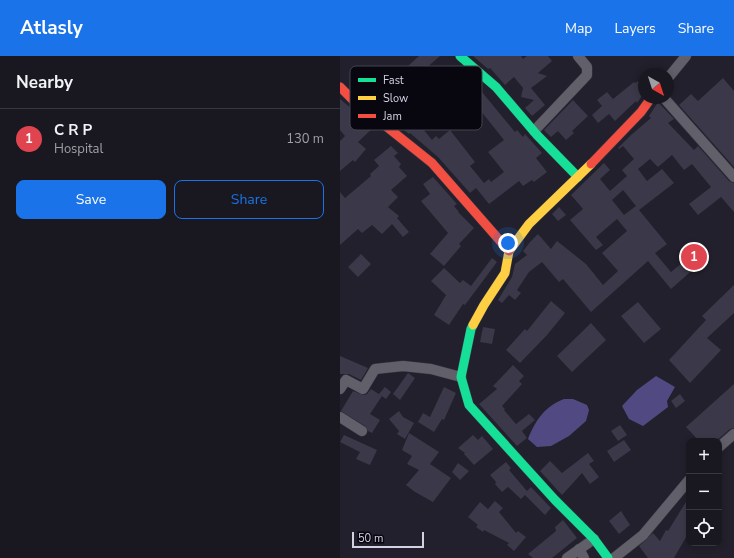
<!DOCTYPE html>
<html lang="en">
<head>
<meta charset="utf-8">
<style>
	body { margin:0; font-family:"Nunito Sans",sans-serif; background:#22212a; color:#f1f3f6 }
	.controls { position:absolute; right:12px; bottom:12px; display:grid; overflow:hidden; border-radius:8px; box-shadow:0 2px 6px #0003 }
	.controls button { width:36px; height:36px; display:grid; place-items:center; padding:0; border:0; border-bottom:1px solid #37373f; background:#191821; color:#f1f3f6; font:20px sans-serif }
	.compass { position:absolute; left:298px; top:12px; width:36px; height:36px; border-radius:50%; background:#191821; box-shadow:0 2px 6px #0003; rotate:141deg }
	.scale { position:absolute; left:12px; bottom:10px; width:72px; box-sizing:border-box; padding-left:4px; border:2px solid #d2d2e1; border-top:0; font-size:11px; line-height:14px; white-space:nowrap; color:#d2d2e1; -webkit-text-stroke:3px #080710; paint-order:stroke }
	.you { position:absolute; left:168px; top:187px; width:14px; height:14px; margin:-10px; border:3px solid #fff; border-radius:50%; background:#1a73e8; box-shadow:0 0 0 6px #1a73e833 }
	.badge { display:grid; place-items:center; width:26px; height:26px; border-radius:50%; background:#1a73e8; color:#fff; font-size:13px; font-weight:700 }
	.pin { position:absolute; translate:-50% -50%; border:2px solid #fff; box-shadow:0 1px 4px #0006 }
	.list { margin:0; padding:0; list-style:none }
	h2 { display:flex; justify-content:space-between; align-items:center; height:52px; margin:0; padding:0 16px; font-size:17px }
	h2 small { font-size:13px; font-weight:400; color:#9fa0a5 }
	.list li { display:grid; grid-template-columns:26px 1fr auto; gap:12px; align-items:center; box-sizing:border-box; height:60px; padding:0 16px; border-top:1px solid #37373f }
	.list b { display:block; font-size:15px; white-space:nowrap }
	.list p { margin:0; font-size:13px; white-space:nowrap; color:#9fa0a5 }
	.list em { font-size:13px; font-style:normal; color:#9fa0a5 }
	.actions { display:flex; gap:8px; padding:12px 16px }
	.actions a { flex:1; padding:9px 0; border:1px solid #1a73e8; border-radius:8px; text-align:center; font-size:14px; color:#1a73e8 }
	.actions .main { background:#1a73e8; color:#fff }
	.icon { flex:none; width:22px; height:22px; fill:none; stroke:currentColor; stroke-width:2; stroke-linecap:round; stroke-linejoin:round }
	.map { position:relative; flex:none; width:394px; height:502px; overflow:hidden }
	header { display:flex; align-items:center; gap:24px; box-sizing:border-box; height:56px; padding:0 20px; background:#1a73e8; color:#fff }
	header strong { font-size:19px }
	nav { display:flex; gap:22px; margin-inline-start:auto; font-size:14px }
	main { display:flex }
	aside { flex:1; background:#191821 }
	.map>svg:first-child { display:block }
	.water { fill:#514a82 }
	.building { fill:#3b3849; fill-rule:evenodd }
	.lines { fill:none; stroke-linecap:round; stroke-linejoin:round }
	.street-casing { stroke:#3b3a44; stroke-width:11 }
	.fast-casing { stroke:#3b3a44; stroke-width:10 }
	.slow-casing { stroke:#3b3a44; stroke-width:10 }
	.jam-casing { stroke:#3b3a44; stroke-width:10 }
	.street { stroke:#61606a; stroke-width:10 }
	.fast { stroke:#16e098; stroke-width:9 }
	.slow { stroke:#ffcf43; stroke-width:9 }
	.jam { stroke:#f24e42; stroke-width:9 }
	.key { fill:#080710; stroke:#45444f; stroke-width:1 }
	.key-label { font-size:11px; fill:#d2d2e1 }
</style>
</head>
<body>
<header>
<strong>Atlasly</strong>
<nav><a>Map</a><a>Layers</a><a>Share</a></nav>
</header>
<main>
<aside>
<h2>Nearby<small></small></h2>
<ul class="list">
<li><span class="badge" style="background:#e0444e">1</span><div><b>C R P</b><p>Hospital</p></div><em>130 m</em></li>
</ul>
<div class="actions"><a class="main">Save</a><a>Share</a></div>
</aside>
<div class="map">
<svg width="394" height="502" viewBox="0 0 394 502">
	<rect width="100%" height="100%" fill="#21202c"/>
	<path class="water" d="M316 320 335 331 327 345 328 351 303 370 289 363 282 350 297 334Z
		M224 343H233L247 349 249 354 246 365 229 380 211 390 197 391 188 383C195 365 205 350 224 343Z"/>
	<path class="building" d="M79 0H100L85 13 88 16 56 42 46 30Z
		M133 0H181L183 3 187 0H208L212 5 198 17 207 20 191 32 205 49 192 60 185 52 194 44 181 41 183 32 174 21 165 29 150 12 148 13Z
		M110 14 124 30 132 24 175 76 177 74 183 81 185 78 202 97 196 102 207 116 194 126 192 124 183 130 179 125 149 148 136 132 130 137 98 101 70 77 69 78 60 71 79 55 86 63 79 68 92 84 96 80 99 83 110 74 135 106 130 110 144 127 149 123 151 126 164 116 148 96 164 84 132 44 125 50 102 21Z
		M383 22 394 35V111L339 49 351 38 358 45Z
		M298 25 304 32V37L297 47 296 45 275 65 269 58 258 67 252 59 262 50 257 44 267 36 273 43 294 26 295 27Z
		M0 43 34 71 18 86 26 93 15 106 13 104 0 115V85L5 80 0 74Z
		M233 44 248 60 232 75 234 77 226 84 218 75 211 81 204 74Z
		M318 46 334 63 328 67 354 94 358 90 389 125 394 127V156L381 141 358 159 349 148 371 131 352 108 344 114 332 99 318 111 310 103 298 113 307 125 322 113 334 127 299 154 327 188 315 197 331 216 349 201 357 210 331 233 308 205 251 256 223 223 219 226 202 206 189 216 177 234 181 237 175 244 169 239 162 247 158 244 172 221 175 208 187 199 183 195 190 186 198 178 211 193 217 185 246 208 263 229 278 215 262 197 287 175 277 163 256 181 263 189 256 194 230 164 243 153 231 139 264 107 270 114 260 123 270 135 287 120 282 114 294 103 283 90 279 93 278 92 291 79 311 62 309 60ZM283 134 296 150 284 159 272 144Z
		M51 90 58 97 54 100 61 108 59 111 67 120 51 134 58 141 48 151 59 160 57 162 69 176 63 181 52 168 42 178 32 169 22 177 18 173 0 189V136L5 142 31 120 30 118 39 110 34 104Z
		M93 121 117 148 114 150 119 156H118L134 172 119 188 121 190 104 210 90 198 108 177 81 145 90 138 83 128Z
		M219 151 226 159 218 165 212 158Z
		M21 198 31 208 18 221 8 211Z
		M152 202 157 206 125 249 123 248 109 269 94 259 106 239 91 225 104 212 120 227 123 224 131 230Z
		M394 229V257L367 282 381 294 350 327 329 304 366 264 362 260Z
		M211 245 225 257 207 279 180 307 166 294 185 273 187 275Z
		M298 246 321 273 304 287 281 260Z
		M251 267 266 284 232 316 217 300Z
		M143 271 155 273 152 288 140 286Z
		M0 300 28 312 21 324 9 318H0Z
		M173 309 184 320 179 325 182 328 162 350 165 353 164 354 176 368 189 358 195 364 182 375 187 382 177 390 139 348 157 333 153 330Z
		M68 317 75 322 60 344 53 338Z
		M394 328V372L390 373 376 385H359L346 371Z
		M45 331 51 336 46 343 39 338Z
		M104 331 116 337 104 364 102 363 94 376 78 366 83 357 90 361Z
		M31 333 42 340 30 358 40 364 32 377 28 375 25 370 1 355 13 335 24 339 27 338Z
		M340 338 345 345 336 352 331 345Z
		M59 355 63 361 74 367 65 383 57 378 59 375 49 363Z
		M280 369 287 379 278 385 271 375Z
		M69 377 99 396 90 408 111 422 93 446 75 436 66 429 79 414 67 408 72 400 62 394Z
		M4 379 37 394 30 409 16 403 20 396 0 386Z
		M133 379 138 384 142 380 153 393 134 409 124 398 125 397 118 392Z
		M284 384 291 394 274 406 267 395Z
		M248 397 254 405 249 408 259 421 250 428 242 417 222 439 200 415 210 405 222 417Z
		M166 406 171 412 169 414 187 435 191 431 211 452 205 459 185 439 181 443 168 431 162 436 155 428 156 426 150 419Z
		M118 407 129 415 120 424 112 416Z
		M349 441V476L334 502H308L299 490 313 477 320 485 326 474 328 475Z
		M155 445 163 452 159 456 176 477 178 475 186 481 174 495 167 489 169 487 144 474 143 476 136 471 138 469 128 461 140 446 148 453Z
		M281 455 290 469 279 478 269 465Z
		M223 464 237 482 212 502H193L188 498 216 475 215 471Z"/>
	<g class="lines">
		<defs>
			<path id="street" d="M328 22 346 0
				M324 42 394 121
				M194 75 247 19V11L238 0
				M0 333 6 324 23 333 35 313 63 310 91 313 121 321
				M0 361 22 375
				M379 391 394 378
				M239 493 244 502
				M227 502 254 483
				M274 502 303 479 349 424"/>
			<path id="fast" d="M120 0 156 31 197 79 238 121
				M133 269 131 273 121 321 129 349 215 444 254 483 268 502"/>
			<path id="slow" d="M133 269 144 249 165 217 169 195 189 168 251 108"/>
			<path id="jam" d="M0 31 12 43 92 107 169 195
				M251 108 301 56 311 42"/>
		</defs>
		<use href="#street" class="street-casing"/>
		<use href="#fast" class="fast-casing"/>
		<use href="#slow" class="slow-casing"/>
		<use href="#jam" class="jam-casing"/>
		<use href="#street" class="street"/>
		<use href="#fast" class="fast"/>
		<use href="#slow" class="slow"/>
		<use href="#jam" class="jam"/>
	</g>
	<rect x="10" y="10" width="132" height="64" rx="6" class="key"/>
	<rect x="18" y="22" width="18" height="4" fill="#16e098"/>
	<rect x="18" y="40" width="18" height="4" fill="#ffcf43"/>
	<rect x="18" y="58" width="18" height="4" fill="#f24e42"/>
	<g class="key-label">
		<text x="43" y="28">Fast</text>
		<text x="43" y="46">Slow</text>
		<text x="43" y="64">Jam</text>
	</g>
</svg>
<div class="controls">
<button>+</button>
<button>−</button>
<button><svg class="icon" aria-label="locate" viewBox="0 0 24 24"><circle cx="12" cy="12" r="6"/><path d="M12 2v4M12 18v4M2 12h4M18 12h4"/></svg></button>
</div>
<svg class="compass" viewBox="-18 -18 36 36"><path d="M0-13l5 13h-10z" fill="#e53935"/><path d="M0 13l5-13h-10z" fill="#9fa0a5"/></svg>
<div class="scale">50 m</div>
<div class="you"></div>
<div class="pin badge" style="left:354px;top:201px;background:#e0444e">1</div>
</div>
</main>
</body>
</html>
